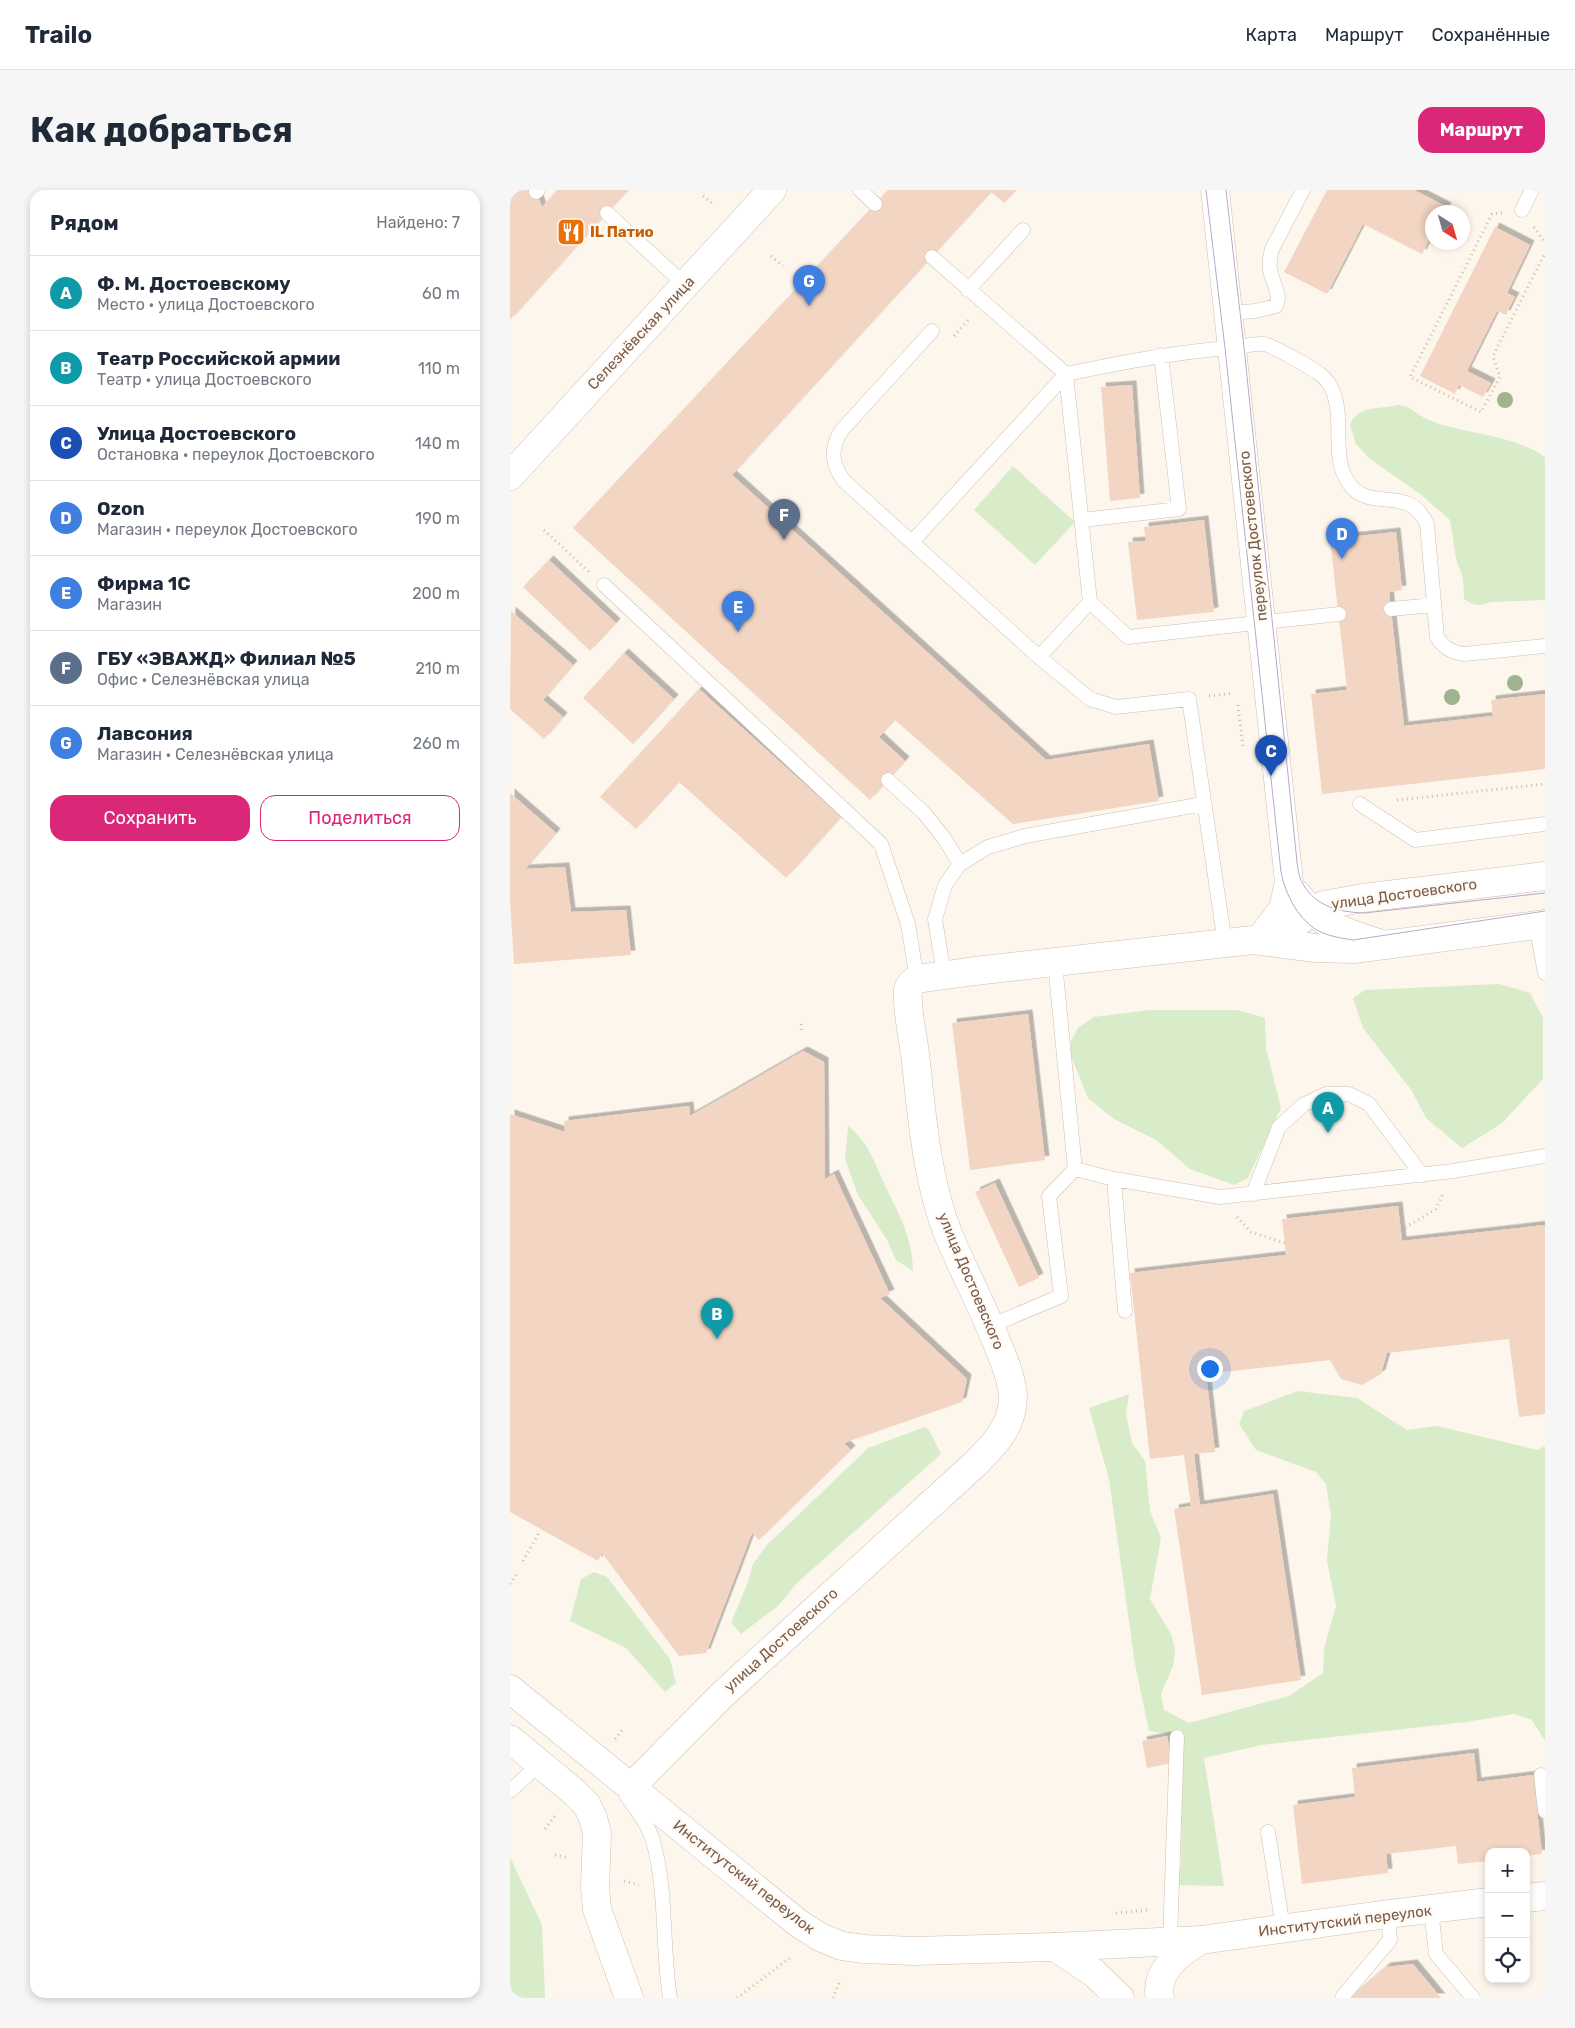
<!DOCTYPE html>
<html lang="ru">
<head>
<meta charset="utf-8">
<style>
	body { margin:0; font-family:Rubik,sans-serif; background:#f6f6f7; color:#1f2937 }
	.controls { position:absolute; right:15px; bottom:15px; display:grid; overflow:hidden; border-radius:10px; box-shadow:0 2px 8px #0003 }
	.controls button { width:45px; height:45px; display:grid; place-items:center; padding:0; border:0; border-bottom:1px solid #e0e1e3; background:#fff; color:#1f2937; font:25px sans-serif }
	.compass { position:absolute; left:915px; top:15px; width:45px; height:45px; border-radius:50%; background:#fff; box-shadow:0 2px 8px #0003; rotate:143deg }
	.you { position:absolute; left:699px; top:1178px; width:18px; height:18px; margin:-12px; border:4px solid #fff; border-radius:50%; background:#1a73e8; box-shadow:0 0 0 8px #1a73e833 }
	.badge { display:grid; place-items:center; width:32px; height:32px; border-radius:50%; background:#db2777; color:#fff; font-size:16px; font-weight:700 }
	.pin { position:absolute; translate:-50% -41px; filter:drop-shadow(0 1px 2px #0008) }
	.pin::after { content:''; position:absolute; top:26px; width:18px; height:15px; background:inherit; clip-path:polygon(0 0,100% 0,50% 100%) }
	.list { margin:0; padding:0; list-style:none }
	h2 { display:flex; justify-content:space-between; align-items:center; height:65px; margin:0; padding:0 20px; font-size:21px }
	h2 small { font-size:16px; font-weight:400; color:#747a83 }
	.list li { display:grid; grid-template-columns:32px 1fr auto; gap:15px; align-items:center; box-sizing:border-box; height:75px; padding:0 20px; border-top:1px solid #e0e1e3 }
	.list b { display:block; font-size:19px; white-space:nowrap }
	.list p { margin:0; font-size:16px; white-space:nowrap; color:#747a83 }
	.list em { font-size:16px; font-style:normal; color:#747a83 }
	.actions { display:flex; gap:10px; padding:15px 20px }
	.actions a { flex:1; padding:11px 0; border:1px solid #db2777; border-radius:15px; text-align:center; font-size:18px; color:#db2777 }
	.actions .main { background:#db2777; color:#fff }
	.icon { flex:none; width:28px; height:28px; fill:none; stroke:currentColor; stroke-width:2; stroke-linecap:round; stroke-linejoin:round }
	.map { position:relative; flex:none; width:1035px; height:1808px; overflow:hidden; border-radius:15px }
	header { display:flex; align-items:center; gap:30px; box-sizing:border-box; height:70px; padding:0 25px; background:#fff; border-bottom:1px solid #e0e1e3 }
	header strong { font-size:24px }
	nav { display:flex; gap:28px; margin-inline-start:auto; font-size:18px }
	.intro { display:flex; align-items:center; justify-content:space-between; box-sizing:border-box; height:120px; padding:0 30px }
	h1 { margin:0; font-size:35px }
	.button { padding:12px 22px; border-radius:15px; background:#db2777; color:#fff; font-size:18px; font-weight:700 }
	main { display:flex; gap:30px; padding:0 30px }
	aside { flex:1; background:#fff; border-radius:15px; box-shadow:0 2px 8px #0003 }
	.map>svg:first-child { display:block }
	.green { fill:#d8ecc9 }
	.building { fill:#f3d5c3; filter:url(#shadow) }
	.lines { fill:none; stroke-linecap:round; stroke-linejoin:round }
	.service-casing { stroke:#d1beb0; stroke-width:15 }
	.minor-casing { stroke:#d1beb0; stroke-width:29 }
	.tertiary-casing { stroke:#d1beb0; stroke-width:29 }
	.secondary-casing { stroke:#d6c0b0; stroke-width:29 }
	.path { stroke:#d9b8a5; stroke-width:3; stroke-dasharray:1 4; stroke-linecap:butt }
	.service { stroke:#fff; stroke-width:14 }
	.minor { stroke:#fff; stroke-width:28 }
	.tertiary { stroke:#fff; stroke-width:28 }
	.secondary { stroke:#fff; stroke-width:28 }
	.tram { stroke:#b9a8c9; stroke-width:1 }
	.tree { fill:#a0b28e }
	.labels { text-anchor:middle; stroke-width:5; stroke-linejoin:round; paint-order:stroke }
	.food-label { font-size:15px; font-weight:bold; fill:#c56008; stroke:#fffaf3; text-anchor:start }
	.street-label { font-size:15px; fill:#7a5c4d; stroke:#fffaf3 }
</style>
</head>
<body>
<header>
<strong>Trailo</strong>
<nav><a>Карта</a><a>Маршрут</a><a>Сохранённые</a></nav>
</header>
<div class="intro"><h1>Как добраться</h1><a class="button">Маршрут</a></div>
<main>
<aside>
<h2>Рядом<small>Найдено: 7</small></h2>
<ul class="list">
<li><span class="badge" style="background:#0f9aa8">A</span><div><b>Ф. М. Достоевскому</b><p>Место · улица Достоевского</p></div><em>60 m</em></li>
<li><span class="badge" style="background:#0f9aa8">B</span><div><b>Театр Российской армии</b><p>Театр · улица Достоевского</p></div><em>110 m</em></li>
<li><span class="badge" style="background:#1a4fb4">C</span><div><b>Улица Достоевского</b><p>Остановка · переулок Достоевского</p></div><em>140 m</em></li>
<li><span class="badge" style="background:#3f7fe0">D</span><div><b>Ozon</b><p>Магазин · переулок Достоевского</p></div><em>190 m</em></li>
<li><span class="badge" style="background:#3f7fe0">E</span><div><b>Фирма 1С</b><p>Магазин</p></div><em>200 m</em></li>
<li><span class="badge" style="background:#5c6f8a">F</span><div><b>ГБУ «ЭВАЖД» Филиал №5</b><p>Офис · Селезнёвская улица</p></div><em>210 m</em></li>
<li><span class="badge" style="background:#3f7fe0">G</span><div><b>Лавсония</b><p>Магазин · Селезнёвская улица</p></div><em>260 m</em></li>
</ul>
<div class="actions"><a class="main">Сохранить</a><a>Поделиться</a></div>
</aside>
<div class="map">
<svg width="1035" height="1808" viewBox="0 0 1035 1808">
	<defs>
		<filter id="shadow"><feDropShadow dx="4.5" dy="-4.5" stdDeviation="0" flood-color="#0004"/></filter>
	</defs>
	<rect width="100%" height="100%" fill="#fdf6ec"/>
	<path class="green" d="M888 215C901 216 907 225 919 230 956 245 1003 244 1035 267V410L982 412 969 415 962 414 954 409 953 388 946 369 940 330 910 304 860 269 846 254 840 235C849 214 870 220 888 215Z
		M503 276 565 332 525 375 464 320Z
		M989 794 1020 803 1033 828V889L991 934 952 958 916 928 902 901 853 838 843 808 855 800Z
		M640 820H728L755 828 756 858 771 918 738 988 724 995 680 979 646 950 604 929 578 908 561 866V851L568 838 584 827Z
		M338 936C357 951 364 970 373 991 387 1021 403 1047 403 1081L386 1070 377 1050 348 1005 335 969Z
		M788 1201 847 1208 897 1240 927 1236 1027 1260 1035 1256V1551L1022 1530 1004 1524 956 1532 752 1555 694 1568 714 1696 661 1695 671 1675 672 1600 663 1545 639 1541 625 1474 599 1289 579 1218 619 1204 616 1224 622 1253 635 1271 640 1321 651 1348 640 1409 662 1446 665 1461 663 1476 651 1504 654 1520 679 1533 779 1506 813 1483 814 1458 826 1416 817 1371 821 1326 816 1294 806 1282 746 1260 729 1234 734 1221Z
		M415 1237 420 1242 431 1264 287 1393 268 1416 231 1444 221 1433 238 1392 243 1374 257 1355 358 1258Z
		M84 1382 97 1387 160 1469 166 1493 155 1502 116 1458 60 1431 71 1389Z
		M0 1667 32 1735 35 1808H0Z"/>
	<path class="building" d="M0 0H25L32 17 47 0H118L0 130Z
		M378 0H506L494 13 481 2 222 285 536 570 639 554 649 611 503 634 385 530 369 547 395 571 360 610 63 338Z
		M817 0H904L937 17 934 22H922V44L912 64 853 34 817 104 774 82Z
		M985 37 1020 55 997 103 1005 107 1000 116 996 125 987 121 957 181 981 193 973 207 949 195 945 204 910 186Z
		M622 195 630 308 600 311 591 197Z
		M694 330 704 422 627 430 618 352 636 351 634 337Z
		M886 342 892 400 879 402 894 536 983 526 981 510 1035 504V579L812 604 801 504 837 500 820 349Z
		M39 370 106 433 80 461 13 397Z
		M1 421 63 475 33 510 53 527 34 549 0 519Z
		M114 463 164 509 123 554 73 508Z
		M189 499 331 627 276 688 169 592 126 639 90 607Z
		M0 603 46 643 15 679 55 677 61 722 116 720 121 765 4 774 0 710Z
		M518 824 535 970 460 980 442 833Z
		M293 861 314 872 315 989 324 984 380 1104 370 1108 457 1189 452 1212 334 1253 341 1260 249 1350 242 1343 196 1463 169 1466 92 1363 88 1371 0 1322V924L55 942 54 931 179 916 180 926Z
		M485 993 529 1088 509 1097 465 1002Z
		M888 1016 892 1051 1035 1035V1224L1009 1227 999 1149 877 1163 871 1184 852 1195 831 1189 820 1170 696 1184 705 1262 684 1264 690 1315 763 1304 791 1490 692 1505 664 1319 681 1316 674 1265 640 1269 620 1083 776 1065 772 1029Z
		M657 1546 662 1573 637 1578 632 1551Z
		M964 1563 967 1592 1023 1585 1032 1664 1016 1666V1662H979V1671L948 1674 946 1656 876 1664 878 1683 792 1694 783 1615 845 1607 842 1578Z
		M903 1774 931 1808H840L876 1777Z"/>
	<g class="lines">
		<defs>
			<path id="service" d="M350 0 365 14
				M26 2 28 0
				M1012 20 1022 0
				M97 23 175 95
				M422 67 556 184C611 173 664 162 720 158 731 157 744 153 754 154 763 156 804 179 811 185 815 188 818 192 821 197 836 226 820 265 838 292 860 325 897 292 917 334L927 447C934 458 941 462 954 464L1035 456
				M458 100 513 40
				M718 123 745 121 766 116C772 105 762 92 760 80 759 72 760 66 762 59L793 0
				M422 141 332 240C320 258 321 274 334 291L529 467 580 509 606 517 679 509 715 754
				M572 330 669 319 651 165
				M402 352 556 184
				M94 395 371 654 398 734 407 789
				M580 412 618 447 829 424
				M881 419 924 415
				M529 467 580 412 556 184
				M378 590 414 623 434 648 450 674
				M850 614 905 650 1035 634
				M1026 735 1035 783
				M434 785 425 729 435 695 450 674 478 657 515 646 693 614
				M565 979 604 989
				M743 1004 769 937 793 915 816 904H839L859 914 912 985
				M615 1121 604 989 710 1007 943 981 1035 966
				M480 1136 551 1106 539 1006 565 979 545 773
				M1031 1585 1035 1621
				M0 1601 31 1573
				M116 1605C126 1619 138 1634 143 1651 157 1699 152 1758 160 1808
				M758 1642 773 1738
				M921 1719 926 1764 963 1808
				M660 1751 667 1547
				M833 1806 880 1750 878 1724"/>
			<path id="minor" d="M705 0 779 692 773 719 756 741 753 750
				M787 704C810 736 839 744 875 755
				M1016 1708 1035 1706
				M545 1757 691 1750 878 1724 979 1712
				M650 1808C644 1781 670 1762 691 1750"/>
			<path id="tertiary" d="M765 752 801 721 814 715 853 708 1035 686
				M0 1499 288 1733 310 1747 332 1756 355 1759 404 1761 545 1757 584 1783 610 1808
				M121 1597 213 1504 465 1274C484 1255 503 1236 503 1207 502 1189 494 1170 487 1153 473 1117 454 1082 439 1046 416 989 412 925 405 864 403 847 396 817 398 800 399 795 403 792 407 789L465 781 743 750 805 758 844 759 1035 734"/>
			<path id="secondary" d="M0 286 262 0
				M0 1549 64 1602 77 1615 83 1628 87 1643 85 1697 87 1719 119 1808"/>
		</defs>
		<use href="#service" class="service-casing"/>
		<use href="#minor" class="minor-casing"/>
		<use href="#tertiary" class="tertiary-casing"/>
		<use href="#secondary" class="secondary-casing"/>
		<path class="path" d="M193 6 203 14
			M992 23 982 24 900 187 971 222 990 187 983 166 1035 63
			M1024 37 1035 53
			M261 66 273 76
			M444 146 460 128
			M34 340 79 382
			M699 506 723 503
			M728 515 733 556
			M887 610 1035 594
			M291 834 292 842
			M727 1027 741 1042 775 1053
			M891 1040 926 1019 933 1004
			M13 1371 30 1341
			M0 1394 7 1383
			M105 1549 112 1540
			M35 1639 47 1623
			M45 1665 59 1668
			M114 1691 129 1695
			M606 1723 639 1720
			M227 1808 280 1768
			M323 1808 329 1793"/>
		<use href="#service" class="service"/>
		<use href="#minor" class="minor"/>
		<use href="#tertiary" class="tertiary"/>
		<use href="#secondary" class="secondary"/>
		<path class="tram" d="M696 0 715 158 771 682C775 703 787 727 805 739 816 746 831 748 843 750L1035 721
			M716 0 734 157 787 672C788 679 789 688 793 694 806 717 830 722 854 723L1035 703"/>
	</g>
	<g class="tree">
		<circle cx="995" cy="210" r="8"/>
		<circle cx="1005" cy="493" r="8"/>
		<circle cx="942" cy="507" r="8"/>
	</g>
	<defs>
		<symbol id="restaurant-square" viewBox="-11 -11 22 22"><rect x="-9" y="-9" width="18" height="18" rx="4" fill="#e8710a" stroke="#fffaf3"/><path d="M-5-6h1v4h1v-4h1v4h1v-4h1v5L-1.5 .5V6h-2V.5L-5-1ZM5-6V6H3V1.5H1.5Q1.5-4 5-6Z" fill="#fff"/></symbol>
	</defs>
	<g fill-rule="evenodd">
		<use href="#restaurant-square" x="45" y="26" width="32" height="32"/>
	</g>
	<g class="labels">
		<g class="food-label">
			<text x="80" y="47">IL Патио</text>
		</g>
		<g class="street-label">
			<text transform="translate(131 143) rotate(-47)" y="5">Селезнёвская улица</text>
			<text transform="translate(743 346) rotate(-96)" y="5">переулок Достоевского</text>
			<text transform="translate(894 704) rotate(-8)" y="5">улица Достоевского</text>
			<text transform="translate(461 1091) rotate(67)" y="5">улица Достоевского</text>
			<text transform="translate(271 1450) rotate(-42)" y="5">улица Достоевского</text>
			<text transform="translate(234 1687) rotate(38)" y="5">Институтский переулок</text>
			<text transform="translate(835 1731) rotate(-7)" y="5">Институтский переулок</text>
		</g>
	</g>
</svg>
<div class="controls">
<button>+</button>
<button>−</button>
<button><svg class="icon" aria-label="locate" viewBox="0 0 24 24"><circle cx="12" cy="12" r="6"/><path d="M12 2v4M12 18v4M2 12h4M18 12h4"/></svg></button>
</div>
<svg class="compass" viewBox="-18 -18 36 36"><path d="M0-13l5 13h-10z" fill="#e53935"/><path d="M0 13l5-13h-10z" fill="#747a83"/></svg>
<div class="you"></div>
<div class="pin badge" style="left:818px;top:943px;background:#0f9aa8">A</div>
<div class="pin badge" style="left:207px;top:1149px;background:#0f9aa8">B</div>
<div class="pin badge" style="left:761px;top:586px;background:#1a4fb4">C</div>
<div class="pin badge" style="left:832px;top:369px;background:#3f7fe0">D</div>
<div class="pin badge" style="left:228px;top:442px;background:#3f7fe0">E</div>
<div class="pin badge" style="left:274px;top:350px;background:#5c6f8a">F</div>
<div class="pin badge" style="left:299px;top:116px;background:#3f7fe0">G</div>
</div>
</main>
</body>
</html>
